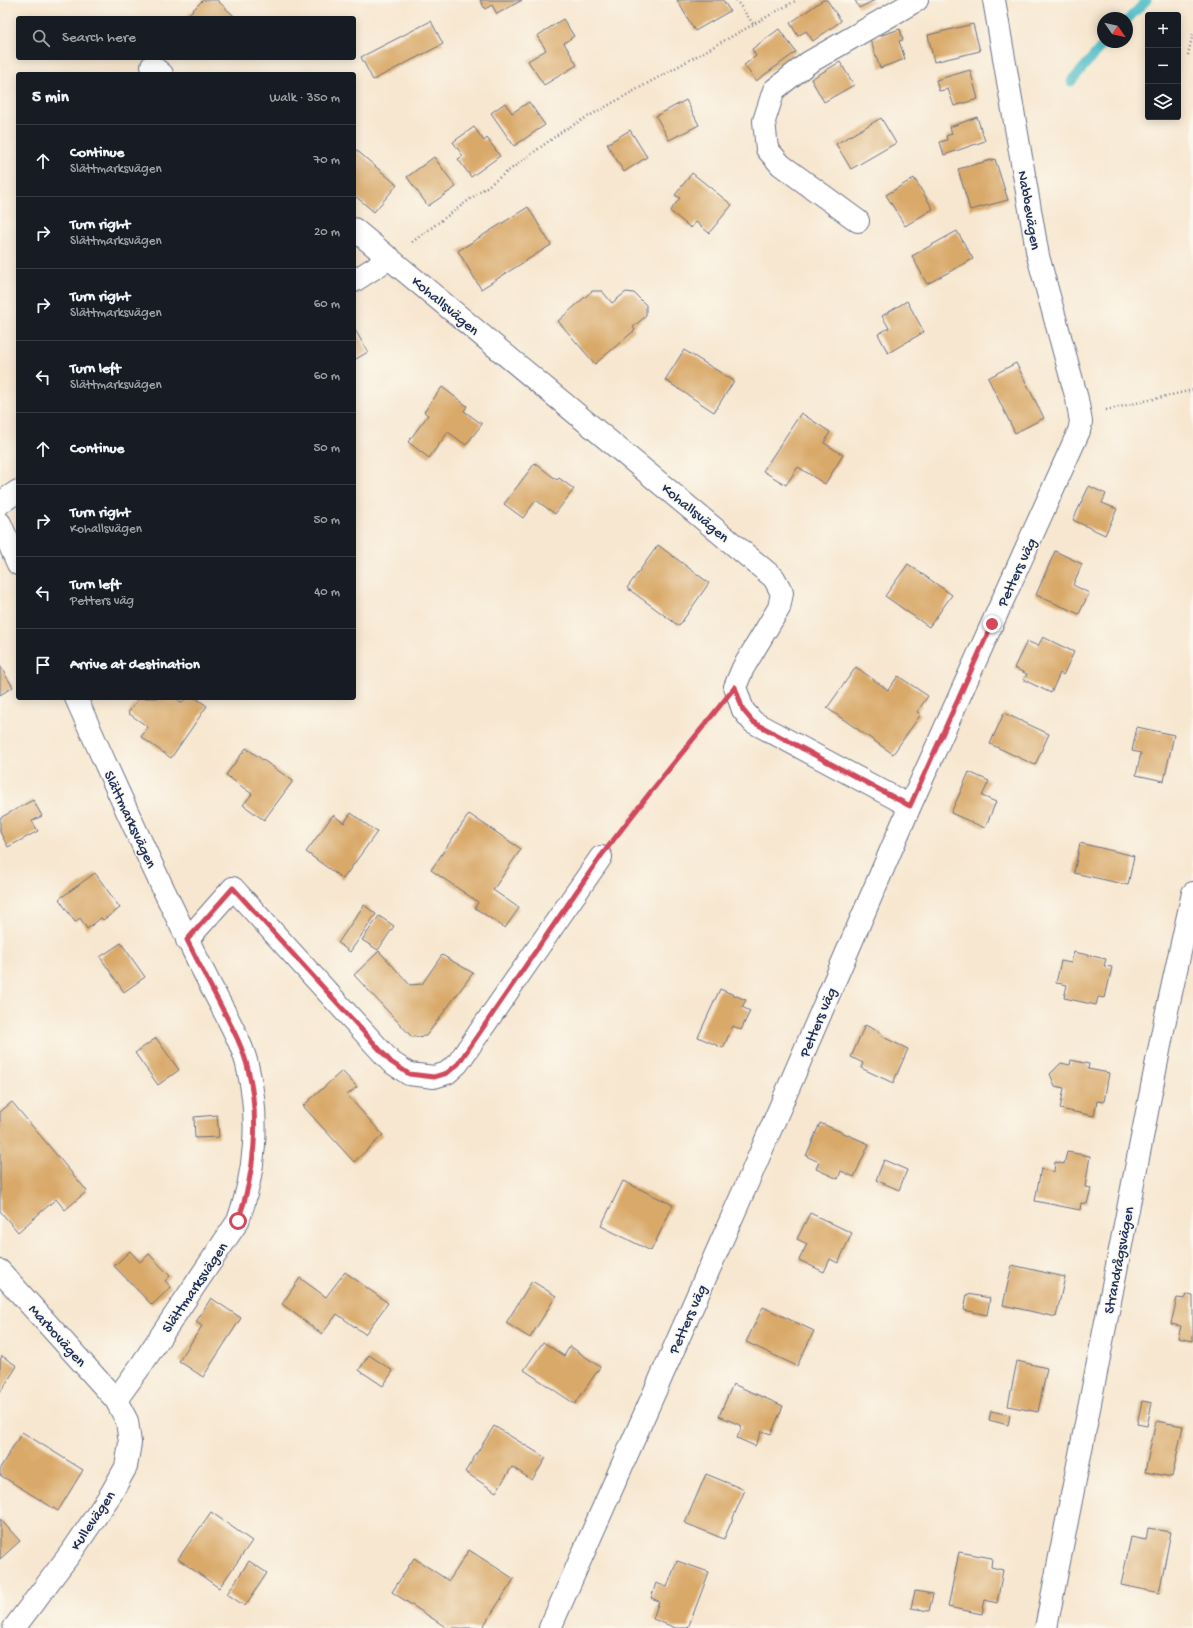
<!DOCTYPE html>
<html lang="en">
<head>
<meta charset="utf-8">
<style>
	body { margin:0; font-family:"Gochi Hand",sans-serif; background:#242831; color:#f1f3f6 }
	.controls { position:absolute; right:12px; top:12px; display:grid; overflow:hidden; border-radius:4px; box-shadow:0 2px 10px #0003 }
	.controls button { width:36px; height:36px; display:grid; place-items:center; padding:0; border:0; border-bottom:1px solid #363941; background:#171b24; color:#f1f3f6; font:20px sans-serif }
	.compass { position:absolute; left:1097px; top:12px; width:36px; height:36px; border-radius:50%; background:#171b24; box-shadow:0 2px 10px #0003; rotate:124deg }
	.stop { position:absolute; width:12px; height:12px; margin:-9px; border:3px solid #d1495b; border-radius:50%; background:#fff }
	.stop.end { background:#d1495b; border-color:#fff; box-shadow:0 1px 4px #0008 }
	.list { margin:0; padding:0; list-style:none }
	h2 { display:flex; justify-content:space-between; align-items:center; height:52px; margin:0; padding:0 16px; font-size:17px }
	h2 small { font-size:13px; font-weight:400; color:#9ea1a6 }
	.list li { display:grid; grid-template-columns:26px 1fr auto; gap:12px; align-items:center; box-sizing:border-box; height:72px; padding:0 16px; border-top:1px solid #363941 }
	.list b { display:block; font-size:15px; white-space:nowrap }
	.list p { margin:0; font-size:13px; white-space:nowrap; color:#9ea1a6 }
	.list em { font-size:13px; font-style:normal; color:#9ea1a6 }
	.icon { flex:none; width:22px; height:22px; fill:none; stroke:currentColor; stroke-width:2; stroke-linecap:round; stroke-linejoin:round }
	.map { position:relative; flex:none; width:1193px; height:1628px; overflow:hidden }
	.search { position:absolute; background:#171b24; box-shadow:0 2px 10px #0003; left:16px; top:16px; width:340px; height:44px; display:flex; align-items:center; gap:10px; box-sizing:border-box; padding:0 14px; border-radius:4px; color:#9ea1a6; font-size:15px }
	.panel { position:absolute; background:#171b24; box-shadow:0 2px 10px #0003; left:16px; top:72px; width:340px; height:628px; border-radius:4px }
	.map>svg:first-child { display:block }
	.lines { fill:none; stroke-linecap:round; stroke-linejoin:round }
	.stream { stroke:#50bec7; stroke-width:9 }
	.building { fill:#d9a969 }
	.minor-casing { stroke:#686f86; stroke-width:24 }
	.path { stroke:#686f86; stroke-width:2.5; stroke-dasharray:1 3; stroke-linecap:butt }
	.minor { stroke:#fff; stroke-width:22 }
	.route { stroke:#d1495b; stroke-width:5 }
	.labels { text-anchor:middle; stroke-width:3; stroke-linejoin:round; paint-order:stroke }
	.street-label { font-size:15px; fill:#1b2f5e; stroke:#fbf7ec }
</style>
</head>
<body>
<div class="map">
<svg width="1193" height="1628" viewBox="0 0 1193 1628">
	<rect width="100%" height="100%" fill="#fbf7ec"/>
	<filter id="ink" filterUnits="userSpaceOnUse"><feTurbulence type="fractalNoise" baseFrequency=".025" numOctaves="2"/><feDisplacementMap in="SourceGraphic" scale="8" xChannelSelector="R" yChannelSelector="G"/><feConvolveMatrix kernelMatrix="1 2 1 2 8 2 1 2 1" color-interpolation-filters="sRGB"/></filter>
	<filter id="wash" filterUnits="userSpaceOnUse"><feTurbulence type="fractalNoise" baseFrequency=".012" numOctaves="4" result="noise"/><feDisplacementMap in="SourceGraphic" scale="16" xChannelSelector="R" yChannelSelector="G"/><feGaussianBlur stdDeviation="0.9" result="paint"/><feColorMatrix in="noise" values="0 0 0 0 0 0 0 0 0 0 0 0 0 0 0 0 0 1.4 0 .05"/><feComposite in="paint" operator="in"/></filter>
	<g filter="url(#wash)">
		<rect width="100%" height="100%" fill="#f7e7d0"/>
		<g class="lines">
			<path class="stream" d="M1127 20 1147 0
				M1071 82 1105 42"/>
		</g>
		<g id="blocks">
			<path class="building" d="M203 0H217L236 18H185Z
				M480 0H522L497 14 492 5 485 9Z
				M677 0H723L730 11 695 31Z
				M823 0H827L841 21 813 41 806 31 798 36 790 23Z
				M855 0H875L859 8Z
				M563 19 574 36 564 43 577 65 544 85 528 61 546 50 537 36Z
				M431 21 443 44 373 80 361 57Z
				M973 24 980 51 934 62 928 35Z
				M779 29 796 52 756 81 744 65 756 56 752 49Z
				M900 29 903 40 899 41 905 59 880 68 870 39Z
				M840 62 854 85 824 102 811 79Z
				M970 70 978 99 954 106 948 89 939 91 936 80Z
				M686 100 699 125 669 140 656 116Z
				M529 102 545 125 514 146 491 113 505 103 512 113Z
				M977 117 985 141 944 155 940 142 947 140 946 136 952 134 950 127Z
				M881 118 896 143 851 169 836 144Z
				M474 127 484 141 487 138 500 156 471 177 458 159 463 156 453 142Z
				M630 130 647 157 624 172 607 144Z
				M354 148 397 185 374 212 354 195Z
				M434 157 456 187 428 206 407 177Z
				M995 159 1008 200 970 210 958 169Z
				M692 173 732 205 709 233 696 222 691 228 670 211 680 198 675 195Z
				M914 178 933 209 905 226 886 195Z
				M528 207 551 245 481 289 458 251Z
				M957 231 973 259 927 284 912 256Z
				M592 291H602L612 303 626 292 634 293 646 305V316L633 327 635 330 595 364 558 321Z
				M907 301 924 332 888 353 878 334 889 328 882 316Z
				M354 328 368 352 354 360Z
				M684 350 734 381 714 412 665 380Z
				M1016 363 1044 418 1015 433 988 378Z
				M442 387 467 406 464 411 482 424 466 445 448 432 429 458 408 442 428 415 424 412Z
				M801 413 830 432 824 443 843 455 825 484 798 467 786 485 763 471Z
				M535 463 557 480 559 478 574 489 555 514 536 500 523 518 504 504Z
				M1089 486 1106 494 1102 503 1117 509 1105 535 1073 520Z
				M658 545 709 583 679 626 627 588Z
				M1055 551 1082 564 1073 585 1089 593 1079 614 1036 595Z
				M908 564 952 595 929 627 885 596Z
				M1043 637 1074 652 1063 675 1060 673 1051 693 1024 680 1027 674 1014 668 1027 641 1038 646Z
				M0 666 13 687 0 695Z
				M856 667 888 690 898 676 928 696 917 712 921 714 893 754 827 708Z
				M139 698H176L182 703 186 698H196L207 706 171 758 141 737 148 727 128 713Z
				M1004 713 1049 734 1035 765 990 744Z
				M1137 727 1174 735 1164 781 1136 775 1141 753 1132 751Z
				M246 748 293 781 264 820 243 805 252 794 226 775Z
				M969 772 989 781 982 796 996 802 985 828 951 813Z
				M33 800 42 816 32 821 38 831 8 847 0 832V818Z
				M351 813 377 832 343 879 306 852 333 815 344 823Z
				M469 814 521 849 493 890 519 908 505 928 475 908 478 902 431 870Z
				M1080 843 1134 856 1128 885 1074 873Z
				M95 873 120 908 103 920 101 918 87 929 80 918 75 922 59 899Z
				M364 905 376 914 350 952 338 943Z
				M379 916 394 926 378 950 362 940Z
				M121 943 145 977 124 992 100 957Z
				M379 951 410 985 422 984 442 955 473 973 426 1036 412 1037 354 975Z
				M1074 952 1106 959 1104 966 1112 967 1105 998 1098 997 1096 1005 1064 998 1067 985 1056 983 1061 961 1071 963Z
				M720 989 746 1000 742 1007 750 1011 741 1030 733 1026 723 1048 698 1037Z
				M865 1025 880 1032 883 1037 908 1049 893 1083 861 1068 863 1063 851 1057Z
				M156 1038 179 1070 158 1085 135 1053Z
				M1071 1060 1089 1064 1088 1069 1109 1073 1104 1102 1097 1101 1094 1116 1060 1109 1064 1088 1055 1086 1050 1074 1061 1063 1070 1065Z
				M342 1071 357 1087 347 1095 383 1135 354 1162 303 1106Z
				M12 1102 87 1191 65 1210 56 1199 18 1232 0 1211V1112Z
				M217 1115 219 1137 195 1138 194 1117Z
				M820 1123 869 1144 854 1177 841 1171 838 1179 816 1169 819 1162 806 1156Z
				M1067 1152 1090 1156 1085 1187 1091 1188 1087 1204 1081 1203 1080 1210 1035 1201 1041 1169 1054 1172 1055 1162 1064 1164Z
				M884 1160 907 1170 899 1190 876 1180Z
				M623 1181 673 1205 651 1251 601 1226Z
				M810 1213 852 1233 838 1263 830 1259 824 1272 799 1260 807 1244 797 1239Z
				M130 1251 140 1262 149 1254 170 1276 165 1281 171 1287 152 1305 114 1266Z
				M1012 1265 1065 1277 1056 1317 1003 1305Z
				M345 1272 388 1303 365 1334 337 1314 322 1334 282 1304 300 1278 326 1297Z
				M532 1281 556 1296 530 1338 506 1323Z
				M967 1294 990 1298 987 1315 964 1310Z
				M1186 1294 1193 1295V1341L1178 1338 1181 1326 1171 1324 1177 1298 1185 1299Z
				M211 1298 241 1318 203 1377 179 1361 202 1326 196 1322Z
				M763 1307 814 1331 797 1366 746 1342Z
				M543 1342 564 1356 570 1346 600 1367 575 1404 524 1370Z
				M369 1355 393 1371 383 1386 359 1370Z
				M2 1356 17 1366 0 1393V1360Z
				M1017 1361 1047 1368 1038 1412 1008 1406Z
				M733 1384 783 1406 771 1434 762 1431 755 1446 737 1438 742 1426 719 1416Z
				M1142 1401 1152 1403 1147 1426 1137 1424Z
				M991 1411 1010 1415 1008 1425 989 1420Z
				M1156 1421 1183 1426 1172 1477 1145 1472Z
				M494 1426 546 1458 532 1480 512 1467 496 1492 465 1472Z
				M22 1432 83 1470 58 1511 0 1475V1468Z
				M706 1474 745 1490 724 1539 685 1523Z
				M211 1512 252 1541 219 1588 178 1559Z
				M0 1519 20 1541 0 1559Z
				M1148 1528 1171 1532 1159 1593 1121 1585 1131 1537 1146 1540Z
				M469 1550 514 1579 482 1628H447L392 1592 414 1558 449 1581Z
				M959 1552 992 1558 991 1567 1003 1570 997 1603 985 1600 982 1614 948 1607Z
				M249 1561 267 1573 245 1606 227 1594Z
				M677 1561 709 1572 688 1628H676L653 1619 659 1601 651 1598 656 1583 667 1587Z
				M915 1591 933 1594 929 1611 911 1608Z"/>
		</g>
	</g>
	<g filter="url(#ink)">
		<use href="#blocks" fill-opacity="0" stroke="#686f86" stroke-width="1"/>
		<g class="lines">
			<defs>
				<path id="minor" d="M152 66 162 74
					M858 221 781 165 767 149 764 121 774 90 808 63 917 0
					M354 229 774 578 782 593 779 608 743 668 735 687 743 710 753 722 910 806
					M354 281 390 258
					M0 503 18 491
					M0 523 18 564
					M76 698C112 779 149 861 188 940 200 965 212 989 225 1013 234 1031 244 1049 248 1069 260 1119 255 1174 238 1221L142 1364 116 1400
					M187 940 233 888 391 1062 409 1074 434 1077 447 1073 458 1063 601 857
					M0 1271 116 1400 127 1421 130 1443 126 1467 111 1494 73 1550 14 1628
					M550 1628 753 1170 910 806 1079 431 1081 422 1077 399 1038 256 994 0
					M1046 1628 1165 1020 1193 893"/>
			</defs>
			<use href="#minor" class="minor-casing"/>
			<path class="path" d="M736 0 754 25
				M1188 55 1193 33
				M412 242 564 130 797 0
				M1106 410 1193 390
				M617 836 649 794 715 713"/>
			<use href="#minor" class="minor"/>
		</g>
	</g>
	<g class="lines" filter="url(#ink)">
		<path class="route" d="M238 1221C255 1174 260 1118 248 1069 243 1048 233 1029 223 1010 211 987 199 964 187 940L233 888 391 1062 409 1074 434 1077 447 1073 458 1064 601 856 649 794 735 687 743 710 753 722 910 806 992 624"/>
	</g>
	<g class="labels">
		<g class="street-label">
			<text transform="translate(1030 210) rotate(80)" y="5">Nabbevägen</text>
			<text transform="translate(446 305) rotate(40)" y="5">Kohallsvägen</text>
			<text transform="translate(696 512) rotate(40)" y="5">Kohallsvägen</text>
			<text transform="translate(1016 572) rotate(-65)" y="5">Petters väg</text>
			<text transform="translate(131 819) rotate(65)" y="5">Slättmarksvägen</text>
			<text transform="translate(817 1022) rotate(-67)" y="5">Petters väg</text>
			<text transform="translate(1118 1260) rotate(-79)" y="5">Strandrågsvägen</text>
			<text transform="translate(194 1287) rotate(-56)" y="5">Slättmarksvägen</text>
			<text transform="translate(687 1319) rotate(-66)" y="5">Petters väg</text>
			<text transform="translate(58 1335) rotate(48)" y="5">Marbovägen</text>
			<text transform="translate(92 1520) rotate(-56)" y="5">Kullevägen</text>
		</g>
	</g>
</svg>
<div class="controls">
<button>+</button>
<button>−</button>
<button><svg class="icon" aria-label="layers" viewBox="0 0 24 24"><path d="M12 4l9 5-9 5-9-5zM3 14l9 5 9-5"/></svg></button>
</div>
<svg class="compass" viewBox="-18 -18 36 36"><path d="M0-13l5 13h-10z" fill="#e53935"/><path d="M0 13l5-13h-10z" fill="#9ea1a6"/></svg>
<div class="stop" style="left:238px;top:1221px"></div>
<div class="stop end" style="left:992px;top:624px"></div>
<div class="search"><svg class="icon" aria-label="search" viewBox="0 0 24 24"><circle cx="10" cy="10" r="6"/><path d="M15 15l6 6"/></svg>Search here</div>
<section class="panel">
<h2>5 min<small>Walk · 350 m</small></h2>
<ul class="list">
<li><svg class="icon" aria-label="ahead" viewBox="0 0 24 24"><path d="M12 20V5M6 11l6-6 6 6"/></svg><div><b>Continue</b><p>Slättmarksvägen</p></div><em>70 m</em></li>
<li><svg class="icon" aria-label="right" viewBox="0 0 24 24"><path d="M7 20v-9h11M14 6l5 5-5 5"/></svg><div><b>Turn right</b><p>Slättmarksvägen</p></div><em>20 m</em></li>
<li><svg class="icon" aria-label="right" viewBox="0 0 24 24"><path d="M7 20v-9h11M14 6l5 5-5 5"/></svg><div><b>Turn right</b><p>Slättmarksvägen</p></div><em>60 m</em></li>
<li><svg class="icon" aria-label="left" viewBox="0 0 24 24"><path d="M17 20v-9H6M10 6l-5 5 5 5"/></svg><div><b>Turn left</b><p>Slättmarksvägen</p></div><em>60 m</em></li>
<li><svg class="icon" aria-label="ahead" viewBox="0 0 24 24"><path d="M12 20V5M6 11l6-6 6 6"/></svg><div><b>Continue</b></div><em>50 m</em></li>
<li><svg class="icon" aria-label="right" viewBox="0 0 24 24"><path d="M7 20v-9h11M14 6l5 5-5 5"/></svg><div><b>Turn right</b><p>Kohallsvägen</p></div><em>50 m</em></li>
<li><svg class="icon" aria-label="left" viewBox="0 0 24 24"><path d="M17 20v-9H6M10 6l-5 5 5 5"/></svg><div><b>Turn left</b><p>Petters väg</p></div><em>40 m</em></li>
<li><svg class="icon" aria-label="arrive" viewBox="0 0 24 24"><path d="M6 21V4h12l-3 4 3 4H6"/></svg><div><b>Arrive at destination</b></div></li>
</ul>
</section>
</div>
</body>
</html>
